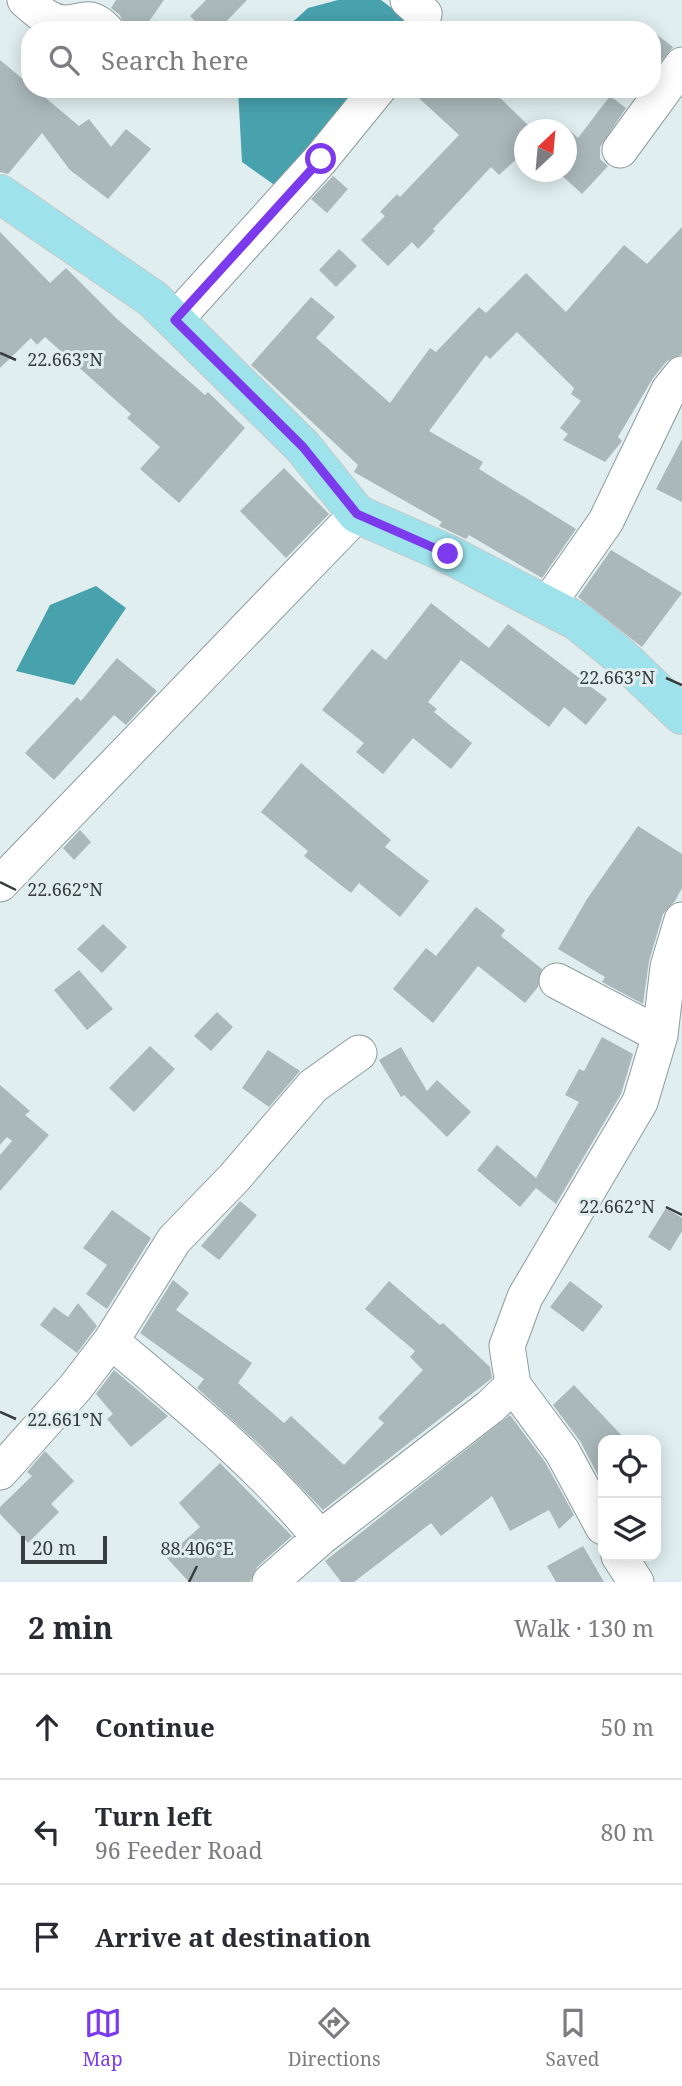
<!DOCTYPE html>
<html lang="en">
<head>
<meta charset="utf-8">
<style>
	body { margin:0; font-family:"Noto Serif",serif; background:#f2f2f3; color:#2b2b33 }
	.controls { position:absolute; right:21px; bottom:21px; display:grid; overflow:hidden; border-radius:14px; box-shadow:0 4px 18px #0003 }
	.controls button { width:63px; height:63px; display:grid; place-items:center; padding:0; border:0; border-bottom:2px solid #e1e1e2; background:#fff; color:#2b2b33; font:35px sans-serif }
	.compass { position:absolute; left:514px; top:119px; width:63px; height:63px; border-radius:50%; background:#fff; box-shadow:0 4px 18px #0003; rotate:26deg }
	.scale { position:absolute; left:21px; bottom:18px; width:86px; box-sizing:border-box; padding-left:7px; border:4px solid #373d3e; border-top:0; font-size:19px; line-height:24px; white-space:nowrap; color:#373d3e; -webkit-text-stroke:5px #e0eef0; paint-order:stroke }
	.stop { position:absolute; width:21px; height:21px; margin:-16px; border:5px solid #7c3aed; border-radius:50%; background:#fff }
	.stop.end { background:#7c3aed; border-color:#fff; box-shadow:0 2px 7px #0008 }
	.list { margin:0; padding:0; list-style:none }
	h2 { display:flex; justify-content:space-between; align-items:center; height:91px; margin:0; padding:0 28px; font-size:30px }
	h2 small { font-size:23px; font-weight:400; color:#7c7c81 }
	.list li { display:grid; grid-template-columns:46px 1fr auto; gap:21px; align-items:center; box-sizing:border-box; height:105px; padding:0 28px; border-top:2px solid #e1e1e2 }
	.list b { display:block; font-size:26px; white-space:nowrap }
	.list p { margin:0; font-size:23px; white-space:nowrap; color:#7c7c81 }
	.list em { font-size:23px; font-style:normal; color:#7c7c81 }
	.icon { flex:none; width:38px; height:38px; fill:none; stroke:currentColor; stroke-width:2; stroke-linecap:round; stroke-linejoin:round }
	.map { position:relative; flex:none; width:682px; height:1582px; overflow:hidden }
	.search { position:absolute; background:#fff; box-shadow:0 4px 18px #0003; left:21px; right:21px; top:21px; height:77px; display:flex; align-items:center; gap:18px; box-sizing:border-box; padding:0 24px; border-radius:28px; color:#7c7c81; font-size:26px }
	.sheet { height:406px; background:#fff }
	nav { display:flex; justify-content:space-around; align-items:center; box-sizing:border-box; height:98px; border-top:2px solid #e1e1e2; background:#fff; font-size:19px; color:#7c7c81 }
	nav a { display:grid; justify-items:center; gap:4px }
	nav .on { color:#7c3aed }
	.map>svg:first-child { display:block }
	.water { fill:#48a2ae }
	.building { fill:#aab8ba }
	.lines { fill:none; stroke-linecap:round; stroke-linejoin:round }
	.minor-casing { stroke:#8e9c9d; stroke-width:37 }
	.major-casing { stroke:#c7c9c9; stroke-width:40 }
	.minor { stroke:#fff; stroke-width:35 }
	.major { stroke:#9ee3ec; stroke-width:38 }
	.route { stroke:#7c3aed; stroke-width:9 }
	.ticks { fill:none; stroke:#373d3e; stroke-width:2.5 }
	.ticks-label { font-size:18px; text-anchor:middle; fill:#373d3e; stroke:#e0eef0; stroke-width:6; stroke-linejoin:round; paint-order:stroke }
</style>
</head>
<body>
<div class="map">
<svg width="682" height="1582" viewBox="0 0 682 1582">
	<rect width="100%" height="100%" fill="#e0eef0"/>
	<path class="water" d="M338 0H381L406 19V30H284L308 8Z
		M238 89H389L297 201 242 162Z
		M96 586 126 608 74 685 16 671 50 605Z"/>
	<path class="building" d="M116 0H164L143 30 126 29 120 15 111 8Z
		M206 0H247L218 30H204L190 16Z
		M652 31 673 47 652 72Z
		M0 60 30 85V89H35L79 126 89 119 111 147 126 129 151 149 108 199 70 170 42 133 8 174 0 172Z
		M409 89H491L533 130H524V151L521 155 499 175 491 167 433 229 435 231 418 249 412 242 388 266 361 240 385 216 380 212 397 194 400 197 459 135Z
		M610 96 626 108 600 147V159L608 166 582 194 558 172H566V130H561L565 126 578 138Z
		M333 176 348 189 327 213 311 199Z
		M682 227V354L667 361 653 378 618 437 622 441 605 462 563 440 568 434 560 428 581 401 571 394 574 388 517 332 490 359 486 355 429 431 483 462 479 469 576 529 542 578 469 535 466 539 439 526 442 522 354 472 358 465 251 365 311 297 335 317 316 338 390 403 430 348 436 352 479 307 486 313 526 273 566 312 624 245 647 264Z
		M0 232 50 283 66 268 116 318 205 395 208 392 245 428 179 503 140 469 160 447 127 418 131 414 45 337 37 345 31 338 0 368Z
		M339 249 357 266 336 287 319 270Z
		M682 439V502L656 489Z
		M284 468 329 514 286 558 240 511Z
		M611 550 682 593 642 647 578 597Z
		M431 603 489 648 508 624 607 699 586 725 564 707 549 727 461 660 428 702 437 709 434 712 472 743 451 769 413 738 383 774 356 752 364 743 322 710 372 649 386 660Z
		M117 658 157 691 126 725 114 715 54 780 25 753 77 697 81 701Z
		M301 763 391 840 385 847 429 881 400 917 359 883 351 893 304 856 308 851 261 812Z
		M638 826 682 854V888L675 901 663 914 649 961 643 1004 602 982 605 977 558 949 587 899Z
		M80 830 91 842 74 860 63 848Z
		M476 907 505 930 501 936 542 969 538 987 525 1003 478 966 433 1023 393 989 426 948 436 956Z
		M103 924 127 947 102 973 77 949Z
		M79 970 113 1009 87 1030 54 990Z
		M217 1012 233 1027 211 1051 194 1036Z
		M602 1037 633 1054 621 1094 556 1204 536 1188 520 1207 477 1170 497 1145 536 1178 579 1102 565 1095 579 1069 584 1071Z
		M150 1046 175 1069 134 1112 109 1088Z
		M401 1047 427 1091 437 1080 471 1112 447 1137 404 1095 401 1097 379 1060Z
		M268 1050 300 1071 269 1107 242 1088Z
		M0 1085 30 1111 25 1115 49 1135 0 1191V1155L12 1141 7 1137 0 1145Z
		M240 1201 257 1215 219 1260 201 1246Z
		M666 1208 682 1218V1231L670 1251 648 1237Z
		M112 1210 151 1238 107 1309 86 1294 107 1265 83 1248Z
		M173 1280 189 1293 176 1310 252 1363 238 1383 284 1423 291 1416 344 1465 384 1423 378 1418 423 1370 410 1357 415 1351 365 1309 389 1281 440 1325 443 1323 490 1367 492 1378 323 1510 260 1445 197 1388 204 1379 140 1333Z
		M570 1281 603 1306 583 1332 550 1307Z
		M78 1303 97 1326 77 1353 40 1325 54 1307 68 1317Z
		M114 1370 168 1416 131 1447 107 1419 113 1414 96 1394Z
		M574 1385 626 1440H603V1485L580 1441 553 1405Z
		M510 1415 545 1462 574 1515 559 1529 549 1510 510 1531 492 1496 441 1536 431 1523 354 1582H341L325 1561Z
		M45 1451 74 1481 51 1504 59 1512 28 1543 0 1514V1507L32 1476 27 1472Z
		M220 1463 292 1536 257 1567 250 1582H189L166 1557 200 1527 179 1503Z
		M583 1546 604 1582H556L547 1566Z"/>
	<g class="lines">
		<defs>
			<path id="minor" d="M25 0C37 10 48 22 64 23 84 23 88 12 106 30
				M408 0 424 14 420 30
				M620 150 682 65
				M175 320 321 159 378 89
				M548 604 606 521 669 390 682 374
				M0 884 357 514
				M557 981 660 1035
				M111 1341C184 1403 259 1463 320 1538
				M513 1385 562 1451 603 1527
				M0 1472 75 1388 111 1341 174 1240 234 1178 313 1086 359 1053
				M619 1556 636 1582
				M270 1582 320 1538 490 1407 513 1385 507 1346 525 1297 640 1102 660 1035 668 967 682 920"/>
			<path id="major" d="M0 194 153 299 303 447 357 514 448 554 577 621 619 655 682 715"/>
		</defs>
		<use href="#minor" class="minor-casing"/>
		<use href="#major" class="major-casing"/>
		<use href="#minor" class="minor"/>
		<use href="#major" class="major"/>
	</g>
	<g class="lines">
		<path class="route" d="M321 159 175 320 303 447 357 514 448 554"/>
	</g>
	<path class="ticks" d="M0 353 16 360M666 678 682 685M0 882 16 890M666 1207 682 1215M0 1412 16 1419M189 1582 197 1566"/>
	<g class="ticks-label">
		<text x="65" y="366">22.663°N</text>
		<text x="617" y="684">22.663°N</text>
		<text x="65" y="896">22.662°N</text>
		<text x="617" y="1213">22.662°N</text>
		<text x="65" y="1426">22.661°N</text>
		<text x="197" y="1555">88.406°E</text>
	</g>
</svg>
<div class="controls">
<button><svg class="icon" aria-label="locate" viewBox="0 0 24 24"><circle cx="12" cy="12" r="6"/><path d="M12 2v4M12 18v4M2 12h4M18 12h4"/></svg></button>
<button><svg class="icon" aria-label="layers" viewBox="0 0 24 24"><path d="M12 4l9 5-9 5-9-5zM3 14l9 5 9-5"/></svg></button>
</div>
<svg class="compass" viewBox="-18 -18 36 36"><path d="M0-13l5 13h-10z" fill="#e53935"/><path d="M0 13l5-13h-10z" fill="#7c7c81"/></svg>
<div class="scale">20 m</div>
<div class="stop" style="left:321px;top:159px"></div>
<div class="stop end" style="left:448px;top:554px"></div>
<div class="search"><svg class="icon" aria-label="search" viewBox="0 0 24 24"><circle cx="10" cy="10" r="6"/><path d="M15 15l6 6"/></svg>Search here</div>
</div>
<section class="sheet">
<h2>2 min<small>Walk · 130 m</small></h2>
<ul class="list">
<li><svg class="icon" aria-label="ahead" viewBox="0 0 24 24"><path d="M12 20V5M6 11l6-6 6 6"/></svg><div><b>Continue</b></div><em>50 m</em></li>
<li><svg class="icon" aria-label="left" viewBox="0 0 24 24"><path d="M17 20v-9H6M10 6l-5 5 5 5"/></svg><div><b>Turn left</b><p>96 Feeder Road</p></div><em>80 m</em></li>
<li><svg class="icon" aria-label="arrive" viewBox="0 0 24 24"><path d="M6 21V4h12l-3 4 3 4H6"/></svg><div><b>Arrive at destination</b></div></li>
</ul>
</section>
<nav>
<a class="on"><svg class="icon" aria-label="map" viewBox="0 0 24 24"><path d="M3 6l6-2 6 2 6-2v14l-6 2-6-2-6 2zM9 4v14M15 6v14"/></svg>Map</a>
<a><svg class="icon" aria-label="directions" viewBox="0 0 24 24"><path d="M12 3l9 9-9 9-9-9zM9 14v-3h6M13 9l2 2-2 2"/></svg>Directions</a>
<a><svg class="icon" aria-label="saved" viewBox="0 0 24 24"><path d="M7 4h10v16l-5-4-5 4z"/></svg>Saved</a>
</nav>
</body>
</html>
